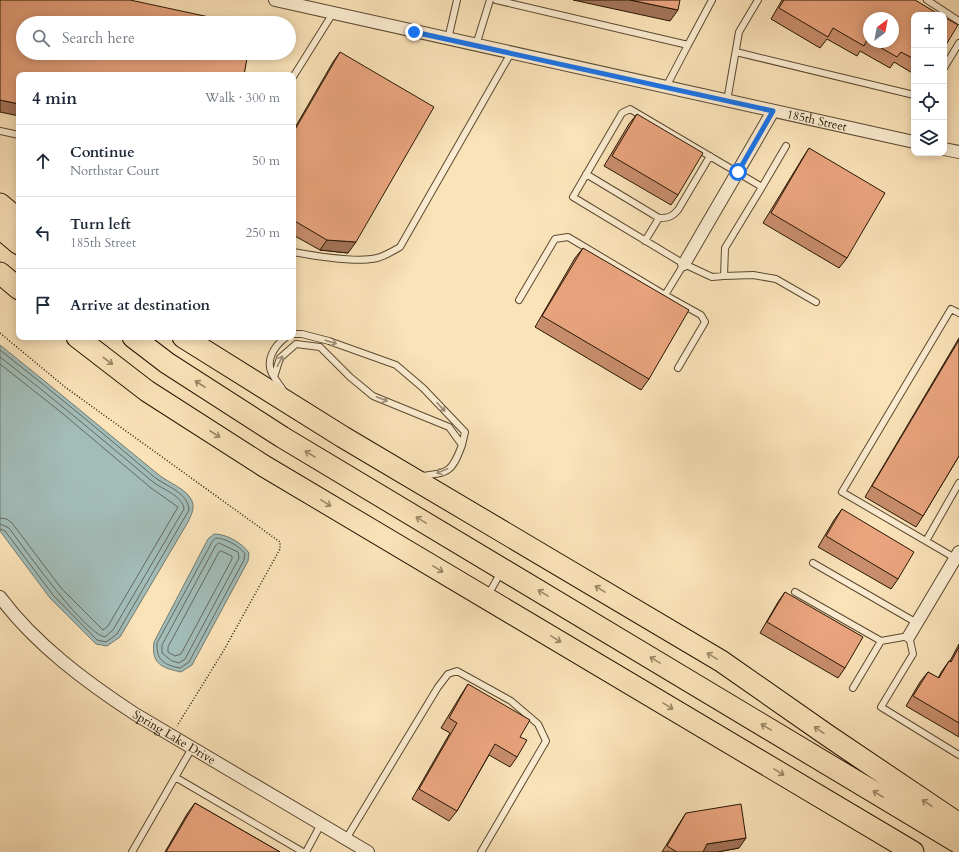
<!DOCTYPE html>
<html lang="en">
<head>
<meta charset="utf-8">
<style>
	body { margin:0; font-family:Cardo,serif; background:#f2f2f3; color:#1f2937 }
	.controls { position:absolute; right:12px; top:12px; display:grid; overflow:hidden; border-radius:8px; box-shadow:0 2px 10px #0003 }
	.controls button { width:36px; height:36px; display:grid; place-items:center; padding:0; border:0; border-bottom:1px solid #e0e1e3; background:#fff; color:#1f2937; font:20px sans-serif }
	.compass { position:absolute; left:863px; top:12px; width:36px; height:36px; border-radius:50%; background:#fff; box-shadow:0 2px 10px #0003; rotate:32deg }
	.stop { position:absolute; width:12px; height:12px; margin:-9px; border:3px solid #1a73e8; border-radius:50%; background:#fff }
	.stop.end { background:#1a73e8; border-color:#fff; box-shadow:0 1px 4px #0008 }
	.list { margin:0; padding:0; list-style:none }
	h2 { display:flex; justify-content:space-between; align-items:center; height:52px; margin:0; padding:0 16px; font-size:17px }
	h2 small { font-size:13px; font-weight:400; color:#747a83 }
	.list li { display:grid; grid-template-columns:26px 1fr auto; gap:12px; align-items:center; box-sizing:border-box; height:72px; padding:0 16px; border-top:1px solid #e0e1e3 }
	.list b { display:block; font-size:15px; white-space:nowrap }
	.list p { margin:0; font-size:13px; white-space:nowrap; color:#747a83 }
	.list em { font-size:13px; font-style:normal; color:#747a83 }
	.icon { flex:none; width:22px; height:22px; fill:none; stroke:currentColor; stroke-width:2; stroke-linecap:round; stroke-linejoin:round }
	.map { position:relative; flex:none; width:959px; height:852px; overflow:hidden }
	.search { position:absolute; background:#fff; box-shadow:0 2px 10px #0003; left:16px; top:16px; width:280px; height:44px; display:flex; align-items:center; gap:10px; box-sizing:border-box; padding:0 14px; border-radius:22px; color:#747a83; font-size:15px }
	.panel { position:absolute; background:#fff; box-shadow:0 2px 10px #0003; left:16px; top:72px; width:280px; height:268px; border-radius:8px }
	.map>svg:first-child { display:block }
	.water { fill:#a2bcb8; stroke:#707a70 }
	.lines { fill:none; stroke-linecap:round; stroke-linejoin:round }
	.shore { stroke:#64695e; stroke-width:1 }
	.lane-casing { stroke:#5b4930; stroke-width:8 }
	.street-casing { stroke:#5b4930; stroke-width:14 }
	.highway-casing { stroke:#261603; stroke-width:23 }
	.path { stroke:#261603; stroke-width:1.5; stroke-dasharray:1 2; stroke-linecap:butt }
	.lane { stroke:#fcedd2; stroke-width:6 }
	.street { stroke:#fcedd2; stroke-width:12 }
	.highway { stroke:#fbe3b9; stroke-width:21 }
	.wall { fill:#c98e6d; stroke:#261603; fill-rule:evenodd }
	.shaded-wall { fill:#a47459; stroke:#261603 }
	.building { fill:#eaa57f; stroke:#261603 }
	.oneway { stroke:#9c8c75 }
	.oneway2 { stroke:#9b8767 }
	.route { stroke:#1a73e8; stroke-width:5 }
	.labels { text-anchor:middle; stroke-width:3; stroke-linejoin:round; paint-order:stroke }
	.street-label { font-size:12px; fill:#261603; stroke:#fcedd2 }
</style>
</head>
<body>
<div class="map">
<svg width="959" height="852" viewBox="0 0 959 852">
	<rect width="100%" height="100%" fill="#fbe3b9"/>
	<filter id="stains"><feTurbulence type="fractalNoise" baseFrequency=".005" numOctaves="4"/><feColorMatrix values="0 0 0 0 .2 0 0 0 0 .09 0 0 0 0 .02 0 0 0 .5 -.17"/></filter>
	<radialGradient id="worn" r=".72"><stop offset=".6" stop-color="#630" stop-opacity="0"/><stop offset="1" stop-color="#630" stop-opacity=".3"/></radialGradient>
	<path class="water" d="M0 345C54 388 106 432 159 475 169 483 187 489 192 501 195 509 191 515 188 522L120 637 107 646 96 644 50 598 0 531Z
		M214 534C227 534 242 543 249 553L248 561 192 665 181 672C162 668 151 664 154 642L208 539Z"/>
	<g class="lines">
		<path class="shore" d="M0 350C52 391 103 433 153 476 165 486 188 492 189 510L117 634 106 642 97 640 53 595 5 531 0 529
			M0 357C52 397 102 439 153 482 162 489 183 496 184 509L113 630 105 637C84 633 24 548 9 528L0 524
			M0 364 62 413 151 488 178 507 108 626 103 630 61 588 12 523 7 519 0 518
			M216 538C225 538 240 546 245 554L244 560 189 662 180 668C164 665 156 660 157 643L212 542Z
			M219 543 238 552 239 558 185 659 179 663 172 661 162 653V645L216 545Z
			M221 551 232 556V559L181 654 175 656 168 652V647L219 552Z"/>
		<defs>
			<path id="lane" d="M496 0 688 45 666 87
				M927 0 959 21
				M448 39 457 0
				M476 45 490 0
				M688 45 712 0
				M736 52 914 95
				M944 68 959 43
				M293 77 333 13
				M727 101 739 32 758 0
				M630 109 762 187 725 248 724 276 712 277 684 264 573 197 622 113Z
				M0 131 19 135
				M586 174 659 218C668 218 672 217 678 210L710 156
				M762 187 786 146
				M645 241 659 218
				M293 252C315 256 357 263 377 258 385 256 393 251 400 247L511 53
				M724 276 753 275 776 279 816 302
				M519 300 555 239 568 237 665 295
				M293 334H302L329 341 396 365 423 388 465 432 462 445
				M678 368 705 322 701 315 665 295 684 264
				M274 377C264 362 273 347 286 337
				M283 390 274 377 280 358 296 344 320 347 350 377 373 396 449 427 462 445C452 472 449 473 421 476
				M926 541 959 483
				M955 558 842 492 951 309 959 313
				M813 563 917 623
				M795 592 881 641 909 636 913 654 881 707 959 755
				M488 595 501 572
				M853 688 881 641
				M175 777 303 852
				M346 839 438 687 448 674 457 671 511 701 538 724 546 741 481 852
				M132 852 192 748
				M306 852 321 824"/>
			<g id="street">
				<path id="s1" d="M275 0 914 142"/>
				<path d="M944 149 959 152"/>
				<path d="M684 264 773 111"/>
				<path id="s2" d="M0 597C35 644 86 682 135 714L368 852"/>
				<path d="M909 636 959 552"/>
			</g>
			<path id="highway" d="M0 204 19 220
				M0 228 19 244
				M0 273 19 289
				M77 337 147 391 264 466 913 852
				M133 337 167 363 282 437 959 843
				M183 337 343 437 721 661 827 735 959 824"/>
		</defs>
		<use href="#lane" class="lane-casing"/>
		<use href="#street" class="street-casing"/>
		<use href="#highway" class="highway-casing"/>
		<path class="path" d="M0 333 65 387 280 542V549L224 650 177 726"/>
		<use href="#lane" class="lane"/>
		<use href="#street" class="street"/>
		<use href="#highway" class="highway"/>
	</g>
	<path class="wall" d="M782 0H915L914 15V74L894 62 890 68 860 51 857 56 827 39 820 48 771 19ZM869 18 893 42H869Z
		M340 52 348 253 320 250 293 235V131L333 62Z
		M637 114 678 195 671 205 604 166 629 124Z
		M809 148 847 258 839 268 763 223 802 159Z
		M583 248 649 379 641 390 535 327 575 258Z
		M959 338V456L923 516 916 527 865 497Z
		M842 509 898 579 891 589 818 547 834 520Z
		M785 592 845 668 838 678 760 633 778 602Z
		M959 644V737L906 706 920 682 928 672 938 678 942 671 949 661H950Z
		M468 684 520 737 517 757 510 767 489 755 457 811 449 821 412 799 450 733 441 728 461 695Z
		M195 803 280 852H165L187 814Z
		M686 813 739 848 717 852H662L679 824Z"/>
	<path class="shaded-wall" d="M573 0H630L678 10 670 21Z
		M0 100 19 104V116L0 112Z
		M327 240 356 242 348 253 320 250Z
		M746 838 739 848 717 852H702L707 844Z"/>
	<path class="building" d="M0 0H130L237 23H23V53H248L244 75H19V104L0 100Z
		M630 0H680L678 10Z
		M784 0H915L940 15H914V59L901 52 897 57 871 42H893V18H869V41L867 40 864 46 833 28 828 37 779 8Z
		M944 17 958 25 944 48Z
		M340 52 434 107 356 242 327 240 293 220V133Z
		M637 114 703 153 678 195 612 156Z
		M809 148 885 193 847 258 771 213Z
		M583 248 689 310 649 379 542 316Z
		M959 340V456L923 516 872 486Z
		M842 509 914 552 898 579 826 536Z
		M785 592 863 637 845 668 767 622Z
		M959 647V723L913 696 928 672 939 678 949 661 951 662Z
		M468 684 530 720 520 737 527 740 517 757 495 744 457 811 419 789 457 723 449 718Z
		M195 803 280 852H166Z
		M741 804 746 838 707 844 703 852H677L667 846 686 813Z"/>
	<defs><path id="oneway-shaft" d="M-6 0H5M1.5-3L5.5 0L1.5 3" fill="none" stroke-width="1.6" stroke-linecap="round" stroke-linejoin="round"/></defs>
	<g class="oneway">
		<use href="#oneway-shaft" transform="translate(331 342) rotate(17)"/>
		<use href="#oneway-shaft" transform="translate(280 361) rotate(-63)"/>
		<use href="#oneway-shaft" transform="translate(382 399) rotate(21)"/>
		<use href="#oneway-shaft" transform="translate(441 407) rotate(47)"/>
		<use href="#oneway-shaft" transform="translate(442 471) rotate(158)"/>
	</g>
	<g class="oneway2">
		<use href="#oneway-shaft" transform="translate(108 361) rotate(37)"/>
		<use href="#oneway-shaft" transform="translate(200 384) rotate(-147)"/>
		<use href="#oneway-shaft" transform="translate(215 434) rotate(33)"/>
		<use href="#oneway-shaft" transform="translate(310 454) rotate(-149)"/>
		<use href="#oneway-shaft" transform="translate(326 503) rotate(31)"/>
		<use href="#oneway-shaft" transform="translate(421 520) rotate(-149)"/>
		<use href="#oneway-shaft" transform="translate(438 569) rotate(31)"/>
		<use href="#oneway-shaft" transform="translate(600 589) rotate(-149)"/>
		<use href="#oneway-shaft" transform="translate(543 593) rotate(-149)"/>
		<use href="#oneway-shaft" transform="translate(556 639) rotate(31)"/>
		<use href="#oneway-shaft" transform="translate(712 656) rotate(-149)"/>
		<use href="#oneway-shaft" transform="translate(655 660) rotate(-149)"/>
		<use href="#oneway-shaft" transform="translate(668 706) rotate(31)"/>
		<use href="#oneway-shaft" transform="translate(766 727) rotate(-149)"/>
		<use href="#oneway-shaft" transform="translate(819 730) rotate(-145)"/>
		<use href="#oneway-shaft" transform="translate(779 772) rotate(31)"/>
		<use href="#oneway-shaft" transform="translate(878 794) rotate(-149)"/>
		<use href="#oneway-shaft" transform="translate(927 803) rotate(-146)"/>
	</g>
	<g class="lines">
		<path class="route" d="M414 32 773 111 738 172"/>
	</g>
	<g class="labels">
		<g class="street-label">
			<text dy="4" stroke="none"><textPath href="#s1" startOffset="555">185th Street</textPath></text>
			<text dy="4" stroke="none"><textPath href="#s2" startOffset="225">Spring Lake Drive</textPath></text>
		</g>
	</g>
	<rect width="100%" height="100%" filter="url(#stains)"/>
	<rect width="100%" height="100%" fill="url(#worn)"/>
</svg>
<div class="controls">
<button>+</button>
<button>−</button>
<button><svg class="icon" aria-label="locate" viewBox="0 0 24 24"><circle cx="12" cy="12" r="6"/><path d="M12 2v4M12 18v4M2 12h4M18 12h4"/></svg></button>
<button><svg class="icon" aria-label="layers" viewBox="0 0 24 24"><path d="M12 4l9 5-9 5-9-5zM3 14l9 5 9-5"/></svg></button>
</div>
<svg class="compass" viewBox="-18 -18 36 36"><path d="M0-13l5 13h-10z" fill="#e53935"/><path d="M0 13l5-13h-10z" fill="#747a83"/></svg>
<div class="stop" style="left:738px;top:172px"></div>
<div class="stop end" style="left:414px;top:32px"></div>
<div class="search"><svg class="icon" aria-label="search" viewBox="0 0 24 24"><circle cx="10" cy="10" r="6"/><path d="M15 15l6 6"/></svg>Search here</div>
<section class="panel">
<h2>4 min<small>Walk · 300 m</small></h2>
<ul class="list">
<li><svg class="icon" aria-label="ahead" viewBox="0 0 24 24"><path d="M12 20V5M6 11l6-6 6 6"/></svg><div><b>Continue</b><p>Northstar Court</p></div><em>50 m</em></li>
<li><svg class="icon" aria-label="left" viewBox="0 0 24 24"><path d="M17 20v-9H6M10 6l-5 5 5 5"/></svg><div><b>Turn left</b><p>185th Street</p></div><em>250 m</em></li>
<li><svg class="icon" aria-label="arrive" viewBox="0 0 24 24"><path d="M6 21V4h12l-3 4 3 4H6"/></svg><div><b>Arrive at destination</b></div></li>
</ul>
</section>
</div>
</body>
</html>
